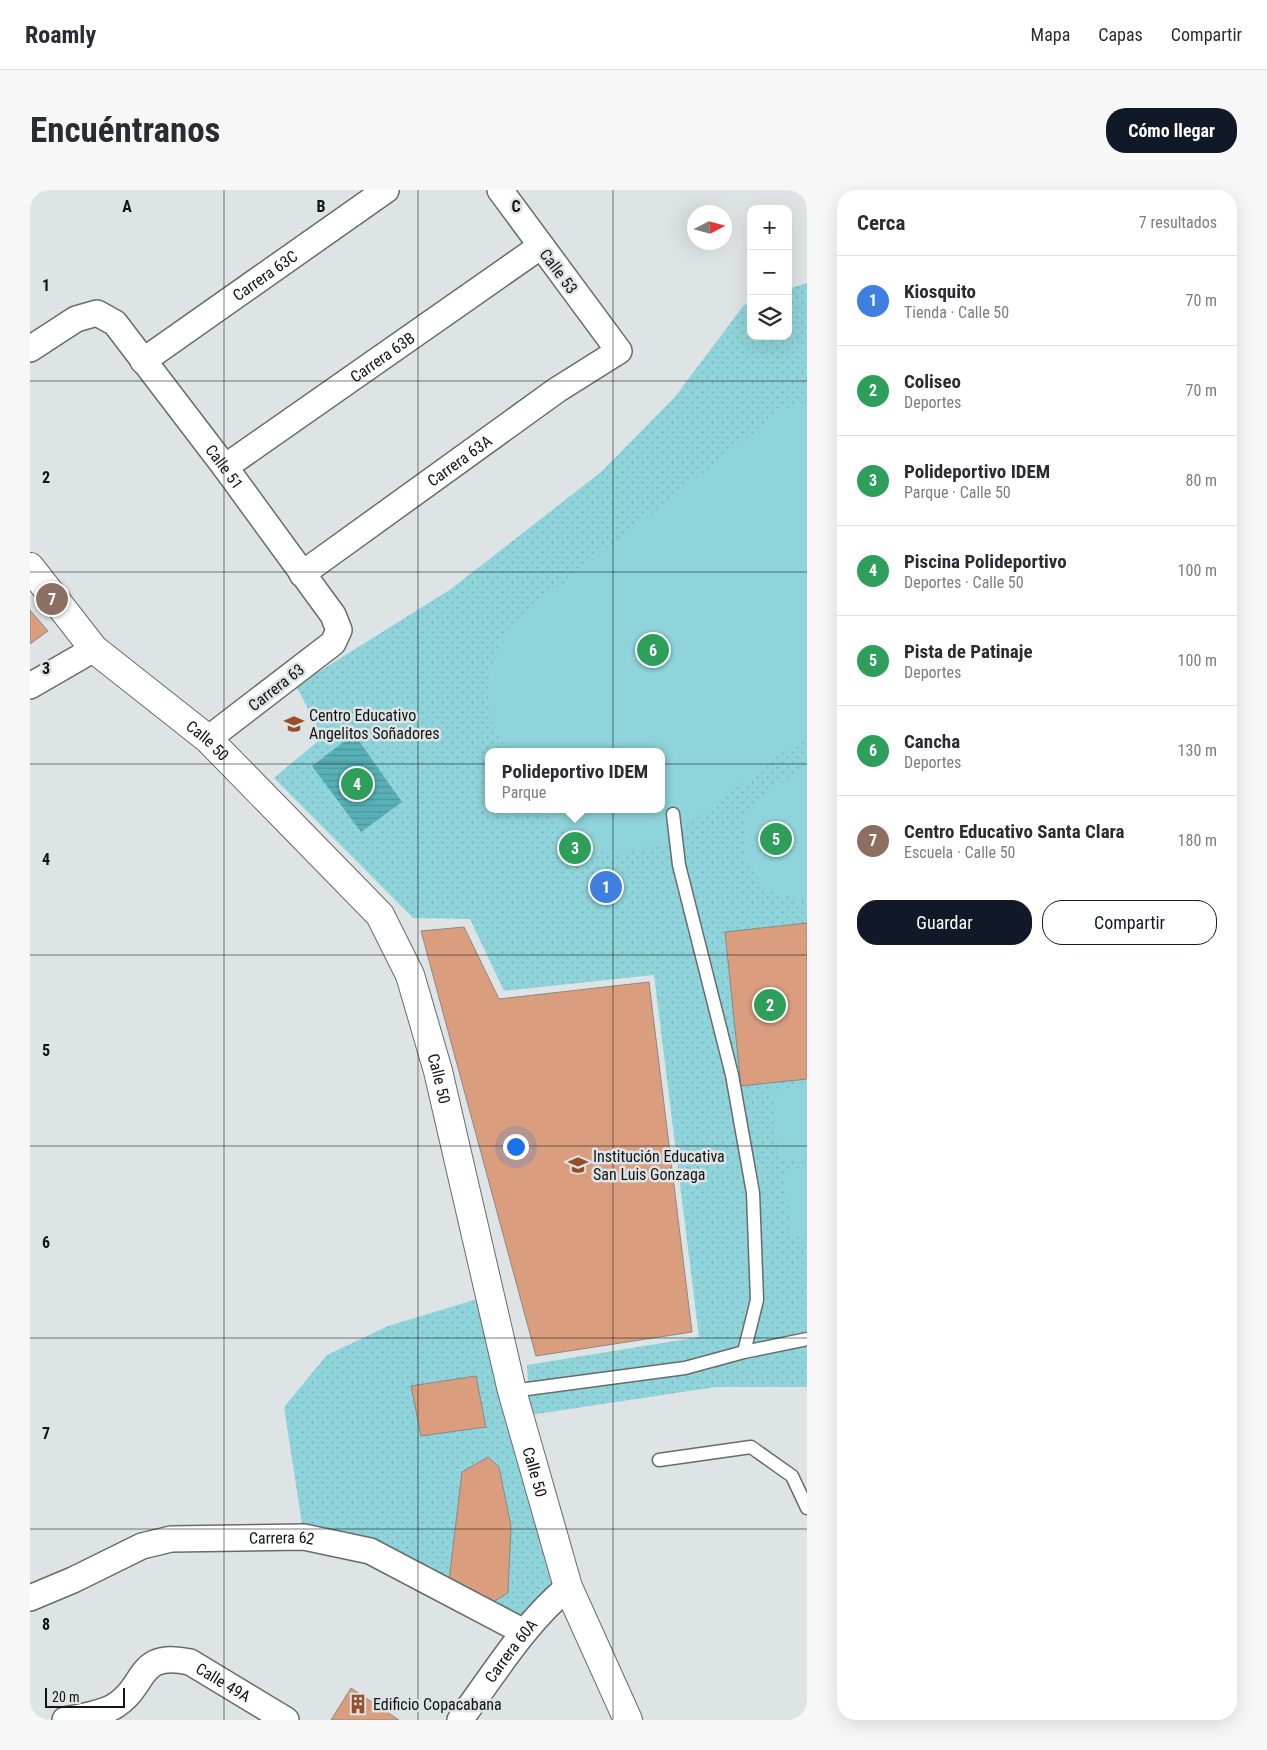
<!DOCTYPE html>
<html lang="es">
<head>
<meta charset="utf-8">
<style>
	body { margin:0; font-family:"Roboto Condensed",sans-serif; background:#f7f7f7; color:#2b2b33 }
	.controls { position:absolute; right:15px; top:15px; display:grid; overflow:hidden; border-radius:10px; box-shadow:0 5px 20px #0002 }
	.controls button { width:45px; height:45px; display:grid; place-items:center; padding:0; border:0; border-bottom:1px solid #e1e1e2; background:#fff; color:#2b2b33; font:25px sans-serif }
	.compass { position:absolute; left:657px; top:15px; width:45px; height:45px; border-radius:50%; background:#fff; box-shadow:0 5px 20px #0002; rotate:84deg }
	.scale { position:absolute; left:15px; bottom:12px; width:80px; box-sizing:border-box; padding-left:5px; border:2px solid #121414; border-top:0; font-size:14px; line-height:18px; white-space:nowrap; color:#121414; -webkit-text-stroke:4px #dee4e5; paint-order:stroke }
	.you { position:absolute; left:485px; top:956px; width:18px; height:18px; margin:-12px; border:4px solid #fff; border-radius:50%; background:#1a73e8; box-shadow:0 0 0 8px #1a73e833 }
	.badge { display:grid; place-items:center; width:32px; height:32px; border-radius:50%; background:#111827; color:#fff; font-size:16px; font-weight:700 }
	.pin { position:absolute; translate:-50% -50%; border:2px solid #fff; box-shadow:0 1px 5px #0006 }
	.popup { position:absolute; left:455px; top:558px; width:180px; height:65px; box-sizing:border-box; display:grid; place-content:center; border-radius:10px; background:#fff; filter:drop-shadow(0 1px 4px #0005); font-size:16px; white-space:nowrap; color:#7c7c81 }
	.popup b { font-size:19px; color:#2b2b33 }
	.popup::after { content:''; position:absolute; left:50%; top:100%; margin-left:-10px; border:10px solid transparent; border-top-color:#fff }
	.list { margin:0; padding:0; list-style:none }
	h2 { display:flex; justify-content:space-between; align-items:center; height:65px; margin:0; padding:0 20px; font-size:21px }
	h2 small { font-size:16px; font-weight:400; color:#7c7c81 }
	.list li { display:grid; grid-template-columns:32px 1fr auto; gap:15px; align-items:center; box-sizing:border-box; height:90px; padding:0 20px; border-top:1px solid #e1e1e2 }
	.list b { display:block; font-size:19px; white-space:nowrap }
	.list p { margin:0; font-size:16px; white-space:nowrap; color:#7c7c81 }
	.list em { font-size:16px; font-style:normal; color:#7c7c81 }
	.actions { display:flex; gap:10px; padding:15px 20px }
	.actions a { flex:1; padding:11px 0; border:1px solid #111827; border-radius:20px; text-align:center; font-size:18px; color:#111827 }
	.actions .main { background:#111827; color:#fff }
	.icon { flex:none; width:28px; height:28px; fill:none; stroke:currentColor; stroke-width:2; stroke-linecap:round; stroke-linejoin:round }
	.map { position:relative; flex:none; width:777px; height:1530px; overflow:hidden; border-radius:20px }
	header { display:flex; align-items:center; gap:30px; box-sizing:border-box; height:70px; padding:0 25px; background:#fff; border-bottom:1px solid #e1e1e2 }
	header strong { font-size:24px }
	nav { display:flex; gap:28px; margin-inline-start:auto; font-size:18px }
	.intro { display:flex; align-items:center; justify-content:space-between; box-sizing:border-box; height:120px; padding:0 30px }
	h1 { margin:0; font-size:35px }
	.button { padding:12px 22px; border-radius:20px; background:#111827; color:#fff; font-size:18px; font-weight:700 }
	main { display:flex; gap:30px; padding:0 30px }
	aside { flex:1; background:#fff; border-radius:20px; box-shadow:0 5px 20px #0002 }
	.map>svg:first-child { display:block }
	.grass { fill:url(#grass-dots); fill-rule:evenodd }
	.pitch { fill:#8ed4da }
	.water { fill:url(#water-rules) }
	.building { fill:#da9d7e; stroke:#8d8885 }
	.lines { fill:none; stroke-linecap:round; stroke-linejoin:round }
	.lane-casing { stroke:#666c6c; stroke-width:15 }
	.street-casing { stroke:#666c6c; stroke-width:28 }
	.secondary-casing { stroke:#666c6c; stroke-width:30 }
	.lane { stroke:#fff; stroke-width:12 }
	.street { stroke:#fff; stroke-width:25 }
	.secondary { stroke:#fff; stroke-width:28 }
	.grid { fill:none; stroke:#121414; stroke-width:1; stroke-opacity:0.55 }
	.labels { text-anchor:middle; stroke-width:5; stroke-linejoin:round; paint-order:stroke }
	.street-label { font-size:16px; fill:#121414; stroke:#dee4e5 }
	.poi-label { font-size:16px; fill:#121414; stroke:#dee4e5; text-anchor:start }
	.grid-label { font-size:16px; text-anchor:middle; font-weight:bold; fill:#121414; stroke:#dee4e5; stroke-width:5; stroke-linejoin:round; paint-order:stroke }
</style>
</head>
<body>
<header>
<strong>Roamly</strong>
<nav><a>Mapa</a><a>Capas</a><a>Compartir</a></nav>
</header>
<div class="intro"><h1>Encuéntranos</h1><a class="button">Cómo llegar</a></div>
<main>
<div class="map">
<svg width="777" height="1530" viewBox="0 0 777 1530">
	<defs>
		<pattern id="grass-dots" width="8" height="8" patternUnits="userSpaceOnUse" patternTransform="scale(1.25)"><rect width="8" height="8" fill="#8ed4da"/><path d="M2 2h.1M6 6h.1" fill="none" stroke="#79b5ba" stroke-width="1.8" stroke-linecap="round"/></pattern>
		<pattern id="water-rules" width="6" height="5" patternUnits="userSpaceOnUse" patternTransform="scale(1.25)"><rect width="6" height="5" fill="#58b0b7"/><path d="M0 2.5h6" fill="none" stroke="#4c969c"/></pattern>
	</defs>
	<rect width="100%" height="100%" fill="#dee4e5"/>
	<path class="grass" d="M777 93V1197H686L500 1225 497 1175 669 1147 624 785 474 801 440 729 383 728 244 588 293 547 266 496 421 399 571 282 644 208 714 115 721 113V146H758V99ZM459 562H631V619H459Z
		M464 1104 538 1397 494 1442 340 1361 274 1347 254 1217 297 1165 358 1136Z"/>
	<path class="pitch" d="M777 212V544L633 654 579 666 529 635 519 619H631V562H479L463 538 458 484 479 436 754 219Z
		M777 574V708L771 710 736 699 714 669V629L738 602Z
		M777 896V968L749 971 742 900Z
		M777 977V1046L762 1047 754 980Z"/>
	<path class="water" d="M324 544 372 612 331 642 282 576Z"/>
	<path class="building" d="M0 420 18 441 0 454Z
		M777 733V889L711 896 695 742Z
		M434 737 469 809 619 792 662 1142 506 1166 391 741Z
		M446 1186 456 1237 391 1246 381 1196Z
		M458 1267 469 1277 481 1336 478 1403 457 1416 419 1391 432 1282Z
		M321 1498 369 1530H301Z"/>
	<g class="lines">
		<defs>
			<path id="lane" d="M714 1162 777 1149
				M482 1201 655 1178 714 1162 727 1110 723 1003 702 885 649 675 643 624
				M629 1270 721 1257 762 1286 777 1318"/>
			<g id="street">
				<path id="s1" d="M0 159 46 129 67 123 85 133 195 277 303 425 309 440 303 453 178 549"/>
				<path id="s2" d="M113 171 356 0"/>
				<path id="s3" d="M195 277 511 56"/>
				<path id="s4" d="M272 384 527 200 589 161 470 0"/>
				<path d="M0 496 64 459"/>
				<path id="s5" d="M0 1408 43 1390 112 1356 141 1349 274 1347 340 1361 494 1442"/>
				<path id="s6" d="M35 1530C50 1527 70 1524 83 1517 118 1497 105 1460 160 1472L256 1530"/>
				<path id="s7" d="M430 1530C464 1484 494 1434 538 1397"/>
			</g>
			<g id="secondary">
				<path id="s8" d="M0 377 64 459 178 549 350 725 380 785 408 881 482 1201 538 1397 598 1530"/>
			</g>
		</defs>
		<use href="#lane" class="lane-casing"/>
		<use href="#street" class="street-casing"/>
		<use href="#secondary" class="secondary-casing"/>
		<use href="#lane" class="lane"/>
		<use href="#street" class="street"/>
		<use href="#secondary" class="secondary"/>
	</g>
	<path class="grid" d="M194 0V1530M388 0V1530M583 0V1530M0 191H777M0 382H777M0 574H777M0 765H777M0 956H777M0 1148H777M0 1339H777"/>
	<defs>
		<symbol id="school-bare" viewBox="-9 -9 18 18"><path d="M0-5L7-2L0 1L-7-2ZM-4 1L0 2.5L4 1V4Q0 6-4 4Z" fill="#964f28" stroke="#dee4e5" stroke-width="2.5" paint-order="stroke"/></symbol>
		<symbol id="building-bare" viewBox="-9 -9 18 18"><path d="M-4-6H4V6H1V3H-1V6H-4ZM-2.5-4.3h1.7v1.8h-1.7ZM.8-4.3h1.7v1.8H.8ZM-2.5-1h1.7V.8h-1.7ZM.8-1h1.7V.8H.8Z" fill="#964f28" stroke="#dee4e5" stroke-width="2.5" paint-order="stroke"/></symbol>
	</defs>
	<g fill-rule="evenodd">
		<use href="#school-bare" x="250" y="520" width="28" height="28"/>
		<use href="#school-bare" x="534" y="961" width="28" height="28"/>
		<use href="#building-bare" x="314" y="1500" width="28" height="28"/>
	</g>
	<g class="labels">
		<g class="street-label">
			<text transform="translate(529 81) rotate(53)" y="6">Calle 53</text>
			<text dy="6" stroke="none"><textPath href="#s2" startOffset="149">Carrera 63C</textPath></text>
			<text dy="6" stroke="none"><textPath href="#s3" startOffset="192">Carrera 63B</textPath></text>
			<text dy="6" stroke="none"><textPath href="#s4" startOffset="194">Carrera 63A</textPath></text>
			<text dy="6" stroke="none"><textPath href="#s1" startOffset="278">Calle 51</textPath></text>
			<text transform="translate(246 497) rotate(-38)" y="6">Carrera 63</text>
			<text dy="6" stroke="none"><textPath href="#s8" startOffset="250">Calle 50</textPath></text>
			<text dy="6" stroke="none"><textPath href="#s8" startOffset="670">Calle 50</textPath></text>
			<text dy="6" stroke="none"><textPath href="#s8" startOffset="1075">Calle 50</textPath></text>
			<text dy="6" stroke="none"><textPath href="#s5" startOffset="264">Carrera 62</textPath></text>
			<text dy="6" stroke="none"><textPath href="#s7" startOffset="86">Carrera 60A</textPath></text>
			<text dy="6" stroke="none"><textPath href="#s6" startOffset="186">Calle 49A</textPath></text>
		</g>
		<g class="poi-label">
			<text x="279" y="531">Centro Educativo<tspan x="279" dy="18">Angelitos Soñadores</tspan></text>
			<text x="563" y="972">Institución Educativa<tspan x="563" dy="18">San Luis Gonzaga</tspan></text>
			<text x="343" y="1520">Edificio Copacabana</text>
		</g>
	</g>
	<g class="grid-label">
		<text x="97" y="22">A</text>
		<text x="291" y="22">B</text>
		<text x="486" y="22">C</text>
		<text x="16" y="101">1</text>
		<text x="16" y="293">2</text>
		<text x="16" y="484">3</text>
		<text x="16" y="675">4</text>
		<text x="16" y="866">5</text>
		<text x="16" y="1058">6</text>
		<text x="16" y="1249">7</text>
		<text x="16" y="1440">8</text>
	</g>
</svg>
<div class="controls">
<button>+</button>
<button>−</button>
<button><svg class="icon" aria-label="layers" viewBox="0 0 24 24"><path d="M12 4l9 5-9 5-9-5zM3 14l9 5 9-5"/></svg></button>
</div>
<svg class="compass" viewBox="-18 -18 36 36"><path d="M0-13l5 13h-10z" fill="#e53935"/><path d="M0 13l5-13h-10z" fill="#7c7c81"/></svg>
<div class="scale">20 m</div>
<div class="you"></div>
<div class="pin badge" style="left:576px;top:697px;background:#3f7fe0">1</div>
<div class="pin badge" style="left:740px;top:815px;background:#2e9e5b">2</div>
<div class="pin badge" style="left:545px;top:658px;background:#2e9e5b">3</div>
<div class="popup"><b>Polideportivo IDEM</b>Parque</div>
<div class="pin badge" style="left:327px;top:594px;background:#2e9e5b">4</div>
<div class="pin badge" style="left:746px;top:649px;background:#2e9e5b">5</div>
<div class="pin badge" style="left:623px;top:460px;background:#2e9e5b">6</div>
<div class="pin badge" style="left:22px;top:409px;background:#8d6e63">7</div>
</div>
<aside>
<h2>Cerca<small>7 resultados</small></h2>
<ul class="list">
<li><span class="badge" style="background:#3f7fe0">1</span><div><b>Kiosquito</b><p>Tienda · Calle 50</p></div><em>70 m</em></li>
<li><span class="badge" style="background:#2e9e5b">2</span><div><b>Coliseo</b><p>Deportes</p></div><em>70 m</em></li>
<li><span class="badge" style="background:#2e9e5b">3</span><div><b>Polideportivo IDEM</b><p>Parque · Calle 50</p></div><em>80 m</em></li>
<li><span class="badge" style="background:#2e9e5b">4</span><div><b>Piscina Polideportivo</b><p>Deportes · Calle 50</p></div><em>100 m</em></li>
<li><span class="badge" style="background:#2e9e5b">5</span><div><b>Pista de Patinaje</b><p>Deportes</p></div><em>100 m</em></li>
<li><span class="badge" style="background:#2e9e5b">6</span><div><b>Cancha</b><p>Deportes</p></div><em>130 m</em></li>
<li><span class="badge" style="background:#8d6e63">7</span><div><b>Centro Educativo Santa Clara</b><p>Escuela · Calle 50</p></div><em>180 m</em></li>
</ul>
<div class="actions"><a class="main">Guardar</a><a>Compartir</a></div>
</aside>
</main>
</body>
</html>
